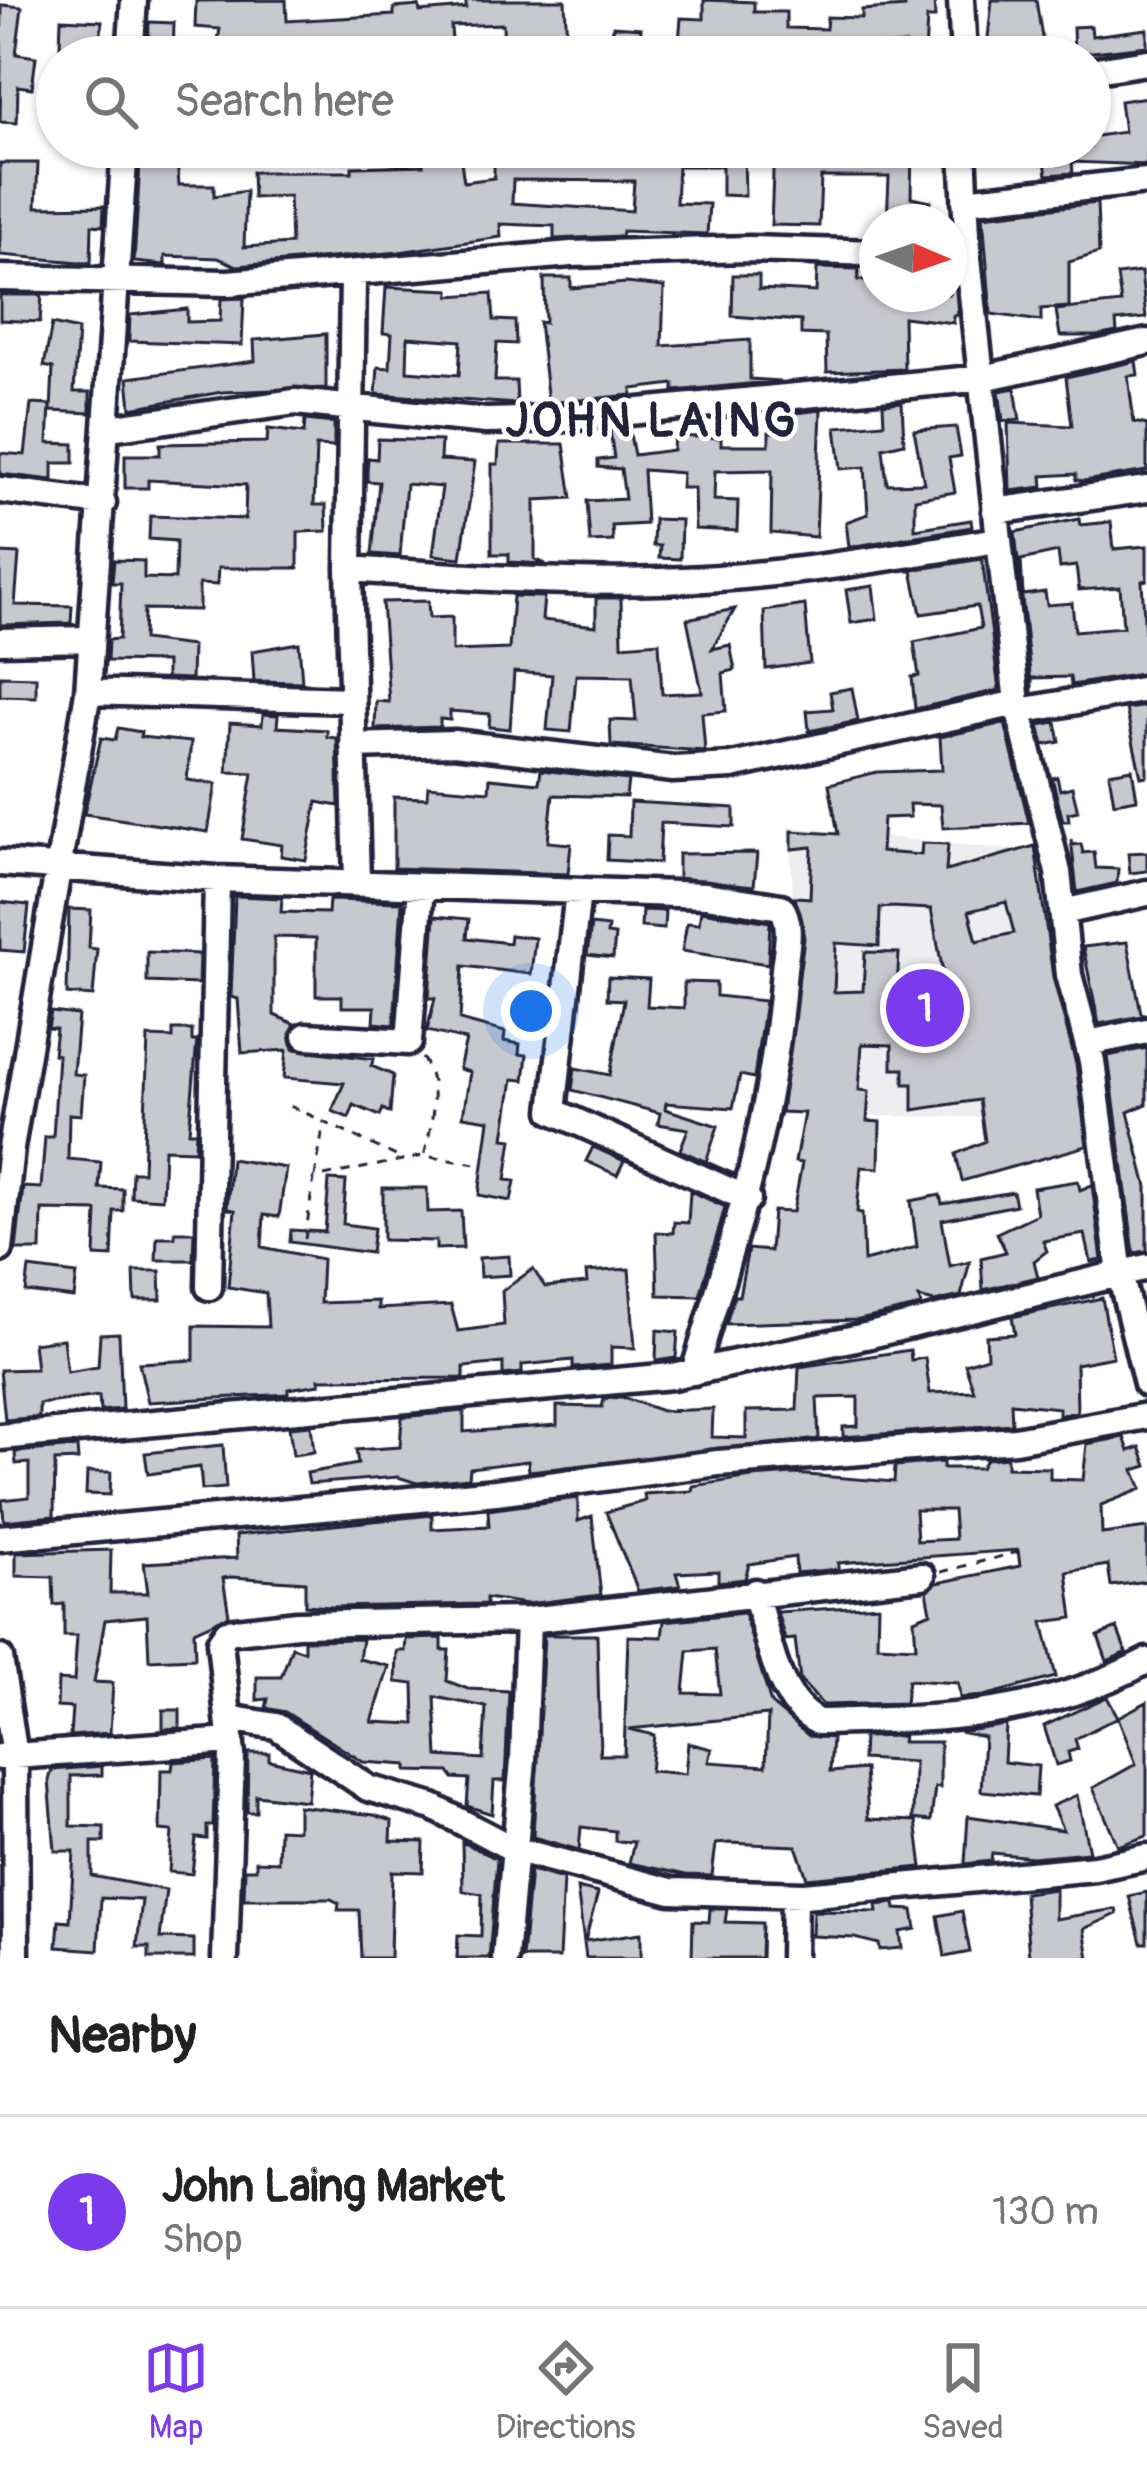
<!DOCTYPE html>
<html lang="en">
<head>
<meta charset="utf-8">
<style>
	body { margin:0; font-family:Pangolin,sans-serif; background:#f2f2f2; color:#222 }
	.compass { position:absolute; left:859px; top:204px; width:108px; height:108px; border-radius:50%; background:#fff; box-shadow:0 3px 9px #0004; rotate:92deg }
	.you { position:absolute; left:531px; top:1011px; width:42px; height:42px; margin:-30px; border:9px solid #fff; border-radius:50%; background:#1a73e8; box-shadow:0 0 0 18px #1a73e833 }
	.badge { display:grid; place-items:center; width:78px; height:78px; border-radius:50%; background:#7c3aed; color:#fff; font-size:39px; font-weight:700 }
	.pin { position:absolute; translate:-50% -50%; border:6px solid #fff; box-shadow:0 3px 12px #0006 }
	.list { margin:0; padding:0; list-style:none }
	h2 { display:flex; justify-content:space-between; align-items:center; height:156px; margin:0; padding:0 48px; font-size:51px }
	h2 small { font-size:39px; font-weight:400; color:#767676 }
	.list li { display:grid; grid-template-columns:78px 1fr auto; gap:36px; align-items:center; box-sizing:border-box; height:192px; padding:0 48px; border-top:3px solid #e0e0e0 }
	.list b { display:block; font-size:45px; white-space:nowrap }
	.list p { margin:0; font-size:39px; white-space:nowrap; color:#767676 }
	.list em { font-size:39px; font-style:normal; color:#767676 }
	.icon { flex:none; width:66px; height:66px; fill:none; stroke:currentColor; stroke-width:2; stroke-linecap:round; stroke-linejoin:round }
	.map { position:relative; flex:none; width:1147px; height:1958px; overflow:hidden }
	.search { position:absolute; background:#fff; box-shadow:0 3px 9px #0004; left:36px; right:36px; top:36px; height:132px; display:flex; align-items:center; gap:30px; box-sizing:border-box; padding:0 42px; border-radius:66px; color:#767676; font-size:45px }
	.sheet { height:348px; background:#fff }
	nav { display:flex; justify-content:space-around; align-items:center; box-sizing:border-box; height:168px; border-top:3px solid #e0e0e0; background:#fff; font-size:33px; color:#767676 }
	nav a { display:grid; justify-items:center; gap:6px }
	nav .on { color:#7c3aed }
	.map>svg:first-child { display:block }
	.built { fill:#eeeef1 }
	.building { fill:#c8c8cf; stroke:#22223b; stroke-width:3; fill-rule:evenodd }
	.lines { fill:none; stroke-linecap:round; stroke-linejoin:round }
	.minor-casing { stroke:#22223b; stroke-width:33 }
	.path { stroke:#22223b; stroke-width:3; stroke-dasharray:9 9; stroke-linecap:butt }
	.minor { stroke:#fff; stroke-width:24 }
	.labels { text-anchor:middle; stroke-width:9; stroke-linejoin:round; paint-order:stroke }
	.district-label { font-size:48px; font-weight:bold; letter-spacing:3px; fill:#22223b; stroke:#fff }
</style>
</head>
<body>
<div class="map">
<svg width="1147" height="1958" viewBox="0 0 1147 1958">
	<rect width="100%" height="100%" fill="#fff"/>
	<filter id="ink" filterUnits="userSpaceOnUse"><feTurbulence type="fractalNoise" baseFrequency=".00833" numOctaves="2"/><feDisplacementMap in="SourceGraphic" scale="24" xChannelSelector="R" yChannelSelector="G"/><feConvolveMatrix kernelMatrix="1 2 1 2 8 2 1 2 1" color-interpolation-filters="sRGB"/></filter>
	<g filter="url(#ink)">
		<path class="built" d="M789 827 1041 853 1057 922 1050 960 1082 1055 1088 1100 982 1117 773 1115 793 896Z"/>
		<path class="building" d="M286 0 287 21 394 15V8L419 6 420 12 466 8V0H565L567 45H561L563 57 504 55 503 24 451 26 453 57H215L220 29 195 27 196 1Z
			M704 0 754 2V12H786V28L826 29 827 17 862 18V10L905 7V0H934L935 18H927L925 53 906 52V44L842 48 841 55 710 49V57H663L628 54 629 47 611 45 613 26 641 28 640 39 679 42 681 18 704 19Z
			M992 0H1036L1044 50H1031V57H986Z
			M2 5 22 7 16 54 36 57 32 88 18 86 17 123 0 122Z
			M61 19 102 21 100 48 60 46Z
			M149 22 174 23 173 57H148Z
			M1091 26 1092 36 1147 29V46L1074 54 1073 27Z
			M1147 97V165L1072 162 1073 173 1047 175 1045 162 1028 161V147H1090V137L1124 132 1120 101Z
			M176 147 179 185H214V196L246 191 244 247 291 244 289 196 253 198 252 172H352V167L423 165 421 147H459L464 182 494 178V164L545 163V147H737V154H744L745 196 722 195V166H678L676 203 709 204 707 234 622 231 621 236 554 239V226L500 224 501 237 399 252 237 266 218 258 165 256V265L134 262 141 148ZM513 180 634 181 632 211 512 203Z
			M774 147H912L911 197 931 201 930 222H887L889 177H821L819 226 771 225Z
			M0 163H38L36 207 104 206 103 226 92 225 91 263 0 255Z
			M1097 203 1099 253 1069 262V307L1041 309V321L991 314 983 216Z
			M950 220 958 315 953 316 954 323 903 317 904 369 827 372 826 335 801 334V321L732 316 733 275H759V289L816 292 817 268 859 269 858 280H877V294H949Z
			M1141 272 1146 318 1116 321 1117 332 1096 336H1060L1056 310 1121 303 1117 275Z
			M544 278H571V288L626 283 664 287 662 346 750 340V379L780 381 674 391V384L632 389V395L548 403 539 322 545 323Z
			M386 287 450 290V296L492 293 494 320 515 321 516 344 497 343 495 381H516L517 404 376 394 378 367 390 368 392 334 383 333ZM408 337 461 341 459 375 407 371Z
			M0 295H42L40 322 0 320Z
			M244 298 242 345 129 341 130 315 187 309V322L220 321 221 299Z
			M52 324 78 330 74 392H90V413L51 411 53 368 44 366Z
			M326 334V388L222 392 131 408 128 378 255 361 254 340Z
			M1136 361 1138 375 1128 376 1134 422 1147 425V471L1084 481 1076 480V474L1042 476 1043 487 1010 491 1008 423 1072 426 1066 377Z
			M1015 388 1020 420 1003 421 999 391Z
			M902 402 904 443 883 448 887 484 924 483 914 430 956 427 961 456 949 458 955 492 915 499V529L971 520 972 527 849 547 846 522 868 514 865 467 841 469 836 427 884 423 883 404Z
			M31 404 50 405 48 443 74 444V463H53V480L0 474V453L25 455Z
			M821 410 816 537 771 533 772 470 715 471 714 500 738 501 737 531 695 529 694 488H681L682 473 643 470 646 524 612 526 613 541 590 542 587 501 625 499 621 469 598 467V460L614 458 610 430 629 429 634 455 673 450 674 436 721 438V445H769V432H796V413Z
			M305 420 334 423V447L316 446 314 505H326L327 531 298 532V568H218L217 585 199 584V610L144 609 143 640 192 646 191 679 166 678V662L107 661 108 640 119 639 121 583H112L114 560 144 561V578L175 579 176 541 149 539 150 516 245 519 246 485 148 480V488H125V455H160V444L267 442 268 429 304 433Z
			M378 439 441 441 440 460 475 462 461 558 433 555 442 487 406 484 400 556 372 554 379 482 367 481V472L368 458 377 459Z
			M499 444H564L572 498 535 500V559L546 564 509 562V554H492V464H498Z
			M654 519 681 520 680 559 659 558 660 546H653Z
			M1079 519 1080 525 1111 522 1114 549 1147 546V580L1142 581 1147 673 1071 685 1070 677 1032 678V692L1015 532ZM1058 552 1060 568 1076 566 1079 590 1120 587 1123 627 1075 631 1072 603 1047 605 1045 592 1023 595 1021 560Z
			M0 553 19 554 15 605 72 606 71 623 0 625Z
			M982 559 999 690 915 709 912 677 919 676 914 642 981 628 977 606 921 614 912 571H907Z
			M873 586 877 619 851 623 846 590Z
			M513 596 544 597 542 620 596 626V598H621L622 645 659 642 662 694 702 692 687 619 735 609 712 649 730 645 735 670 723 673 726 711 702 713 705 751 611 745 610 720 636 721 632 676 576 675 571 732 547 730 552 675 514 672 510 729 489 727 490 714 450 711V720L440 719V727L375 729 376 701 389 702 382 602 428 601 429 618 452 617V651L509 649Z
			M805 605 810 663 766 669 764 611Z
			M299 643 302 682 254 681 252 651Z
			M0 676 36 677V697L0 696Z
			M852 688 858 721 809 731 807 711 833 709 830 692Z
			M1147 706V776L1141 777 1126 709Z
			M263 714 278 715 277 727 327 730V737L337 738 339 806 317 802 306 860 281 856 282 845 242 839 253 773 227 772 230 723 262 725Z
			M1056 722 1060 742 1044 745 1039 725Z
			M1005 723 1029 823 943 828 941 805 909 804 910 817 883 818 881 852 921 855 922 843 948 844 946 871 1035 846 1053 977 1076 1064 1087 1146 962 1181 956 1154 985 1141 979 1100 913 1110V1084H904V1069H892V1045L862 1044 859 1090 869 1091 867 1121 880 1122 879 1168 861 1167 857 1212 862 1213 864 1261 917 1247 911 1201 940 1195 942 1204 1013 1192 1016 1205 942 1220 950 1266 970 1261 961 1296 934 1302 919 1298 921 1306 859 1320 726 1324 734 1296H739L748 1249 770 1251 773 1211 793 1212 802 1163 795 1162 804 1113 781 1112 804 938 795 897 810 898 812 847 792 849V831L838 834 829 784 877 772 942 770 940 737ZM1006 902 1014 933 977 941 969 911ZM891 907 931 909 947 993 897 991 899 953 865 952 863 991 834 992 836 943 879 946 880 908Z
			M118 728 141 732 140 737 191 742 187 780 216 784 208 832 84 814 101 738 115 740Z
			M1132 769 1137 799 1114 803 1109 773Z
			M541 770 628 780 626 797 553 795 548 842 571 844 568 874 394 868V797L427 798 428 786 489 791 490 778 539 783Z
			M1057 777 1060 790 1072 787 1078 811 1068 813 1069 821H1063L1052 778Z
			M630 802 734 808V827L661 823 659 863 607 860 608 835 629 836Z
			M1071 839 1072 845 1081 844 1083 853 1094 852 1096 868 1118 869 1117 883 1077 892Z
			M1147 852V871L1130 873 1128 853Z
			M757 853 754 886 678 878V854Z
			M235 896 282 898 281 912 328 913 329 900 402 902 394 1025 374 1023 375 1007H342V996H316V938L274 937V1015L295 1024 290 1034 293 1049 374 1059 371 1066 393 1075 390 1113 383 1109 380 1116 354 1105 349 1118 332 1111 344 1083 284 1078 287 1050 242 1053 238 999 231 997Z
			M0 902 29 905 24 952 0 950Z
			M69 909 91 910 89 948 97 949 93 996 67 994Z
			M642 910 665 911 664 929 641 927Z
			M701 911 770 922 768 964 682 951 687 923 699 924Z
			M435 916 469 919 467 938 509 943 510 935 535 938 531 974 463 966 460 1020 505 1032 504 1041 520 1044 519 1054 527 1055 524 1080 513 1079 504 1138 512 1139 506 1180 515 1181 511 1201 479 1195 489 1120 463 1116 470 1072 459 1069 466 1040 427 1031 435 998H429Z
			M591 925 608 927 607 934 615 935 613 958 587 955Z
			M1127 942 1141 1013 1147 1015 1099 1024 1083 947Z
			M147 952 199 954 198 984 147 982Z
			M608 977 649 979 647 1006 684 1008V982L716 983V996L765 1001 754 1078 740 1075 733 1108 666 1103 665 1109 718 1126 706 1162 734 1174 680 1150 688 1129 658 1124 660 1113 572 1090 575 1068 610 1075 624 1000 607 999Z
			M51 1012 78 1015 73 1074 84 1075 81 1115 69 1114 68 1159 101 1162 99 1188 123 1189V1211H114L112 1257 95 1256 97 1211 42 1210 41 1250H16L23 1187 41 1188 45 1137H53L58 1055 53 1054 56 1029 48 1028Z
			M173 1030H192V1041H197L189 1132H196L195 1150 164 1149 162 1199 131 1197 132 1172H143L148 1037 173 1038Z
			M1147 1048V1104L1128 1112 1147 1187V1251L1134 1253 1108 1056Z
			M593 1147 624 1161 617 1175 586 1161Z
			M231 1159 286 1168 279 1217 264 1215 262 1247 322 1259 320 1303 378 1301V1309L451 1305 458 1331 504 1325 502 1291 533 1269 545 1287 587 1283 586 1272 629 1269 635 1348 611 1347V1365L573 1368V1360L522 1365V1373L503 1375V1363L464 1367V1378L319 1379 320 1384 288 1389V1394L148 1402 139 1363 194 1360V1326L268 1327 266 1293 228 1287 235 1210 227 1209Z
			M329 1180 346 1181 343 1224 374 1228 371 1253 290 1242 291 1230 325 1232Z
			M1078 1181 1080 1190 1092 1185 1102 1260 1091 1262 1085 1234 1043 1241 1047 1251 1034 1261 1038 1277 983 1290 981 1258 1006 1252 997 1233 1037 1214 1033 1188Z
			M383 1188H427L428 1212 461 1211 463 1248 436 1249V1241L383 1240Z
			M690 1191 725 1207 700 1296 658 1295 656 1232 673 1233 674 1222 688 1223Z
			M175 1232H194L193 1260H156L157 1237H175Z
			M509 1256 510 1275 480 1277 479 1258Z
			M29 1268 77 1274 74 1298 26 1292Z
			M134 1271H160L161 1300H135Z
			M1102 1298 1113 1357 1076 1364 1077 1412 1059 1415V1408L1011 1403 1012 1424 843 1437V1427L858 1426V1397L817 1398 819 1439 529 1471 528 1461 470 1468 469 1478 417 1483 398 1477 309 1484 307 1473 358 1464 356 1450 400 1447 402 1417 464 1411V1432L557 1425V1406L602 1407 604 1399 622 1397 662 1411 713 1409 712 1437 746 1438V1411L797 1410 799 1367 910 1350 911 1360 925 1358 930 1393 974 1391 965 1364 987 1357 986 1336 1015 1334 1012 1317Z
			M657 1330 678 1332 676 1358 656 1361Z
			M119 1333 122 1409 100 1411 99 1396 39 1404V1417L5 1420 0 1370 36 1369 33 1343 63 1339 67 1372 98 1367 100 1334Z
			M311 1425 314 1452 293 1455 289 1427Z
			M1124 1437 1129 1451 1140 1447 1147 1466 1134 1470 1142 1489 1101 1505 1102 1534 1147 1528V1581L1111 1586 1108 1565 1067 1572 1073 1618 1043 1622 1056 1677 984 1696 960 1698 958 1683 908 1680 905 1703 823 1705 800 1680 795 1639 785 1640 777 1612 878 1605 877 1645 916 1647 914 1619 931 1612 927 1591 937 1583 1020 1566 1018 1550 838 1563V1569L796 1573 795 1557 749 1564 745 1579 718 1582V1571L676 1573 680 1586 638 1591 606 1512 645 1501 644 1494 692 1491 693 1486 752 1477 794 1474 894 1482 895 1466 943 1462V1468H981L986 1459 1007 1457V1467L1050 1468V1479L1083 1480 1087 1444ZM915 1510H953L955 1539 917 1541Z
			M223 1445 226 1488 202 1490 200 1467 148 1474 145 1453Z
			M77 1447 78 1460 55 1461 54 1516 4 1521 2 1500 29 1497V1463L16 1464 15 1452Z
			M87 1472H111L110 1495 86 1494Z
			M578 1498V1521L592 1516 601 1595 527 1604 486 1598V1604L330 1607 305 1605V1582L231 1577 223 1578 229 1615 194 1631 195 1658 149 1660 147 1616 105 1620 94 1682 113 1683 110 1733 70 1736 72 1708 57 1707 58 1680 74 1681 77 1636H64V1604L54 1605 53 1577 16 1576V1553L111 1550 110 1593H148L144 1563 237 1558 236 1535 432 1515V1529L489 1526 488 1510Z
			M744 1613 771 1704 809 1736 832 1738 830 1772 865 1769 868 1819 916 1821 922 1867 807 1878 796 1846 729 1843 716 1844 712 1876 686 1875 629 1863 634 1842 615 1841V1831L581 1827 579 1850 533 1837 544 1635H597L600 1755H624L628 1636 662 1637 664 1621ZM715 1649 720 1694 684 1693 688 1651ZM768 1715 766 1766 709 1762 712 1749 688 1743 685 1774 650 1771 654 1735 629 1729Z
			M1117 1628 1126 1652 1107 1661 1098 1636Z
			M442 1638V1650H449L447 1681 468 1689 509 1691 505 1781H494L492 1814 467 1806 469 1779 453 1778 449 1772 407 1771V1765L363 1762 285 1712 266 1708 268 1699 257 1700V1677H281L292 1647 304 1651V1640L362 1639 359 1659 389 1666 372 1722 415 1724 414 1684 396 1682 397 1651H405L406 1639ZM435 1697 486 1707 483 1759 438 1756Z
			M1107 1697 1118 1717 1147 1702V1836L1118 1846 1093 1788 1136 1764 1118 1717 1075 1739 1078 1749 1068 1752 1070 1761 1056 1765 1044 1726Z
			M163 1710H180V1728L163 1729Z
			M1006 1725 1004 1762 1038 1766 1036 1796 981 1791 984 1737 960 1732Z
			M903 1736 902 1742H940V1788L935 1787 931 1821 913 1819 914 1762 862 1759 863 1737Z
			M248 1753H269V1760L310 1769 307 1801 256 1795V1812H247Z
			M215 1759 213 1826H207V1839L196 1838 192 1874 169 1872 172 1831 160 1830 161 1770H172L173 1762Z
			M102 1766V1775L71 1776V1826L104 1827V1842H92V1876L166 1890 160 1938 194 1939V1958H149V1947H137L142 1900 101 1898 98 1950 57 1947 59 1921 70 1922 74 1851H55L49 1780 52 1770Z
			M1077 1795 1089 1852 1032 1857 992 1853 991 1861 965 1864 968 1816 1063 1830 1052 1806Z
			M298 1806 374 1815 392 1821 391 1841 424 1842 423 1872 392 1871 390 1958H361L359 1910H338L339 1903 331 1899H244L245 1869H256V1861L278 1862 279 1829 298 1830Z
			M462 1842 497 1859 489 1958H457L458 1935 481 1936 482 1894 463 1891Z
			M530 1870 563 1879 559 1958H522Z
			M577 1888 598 1893 585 1941 641 1933V1958H586Z
			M1055 1889V1919L1116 1909 1117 1914 1084 1929 1089 1958H1029L1024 1893Z
			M1147 1892V1943H1141L1129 1896Z
			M895 1903 896 1909 913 1910 916 1929 900 1932 902 1948 880 1950 879 1944 855 1938 812 1936 813 1911 877 1912 876 1905Z
			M710 1909H727L725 1922 762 1923 761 1958H692L693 1921 709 1922Z
			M962 1911 970 1952 945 1957 938 1916Z"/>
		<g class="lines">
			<defs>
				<path id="minor" d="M961 0 964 57
					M130 57 134 0
					M1090 71 1147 62
					M963 147 968 258 1017 703 1058 872 1069 975 1092 1061 1120 1274 1147 1384
					M965 201 1147 181
					M353 276 349 569 357 884
					M0 278 228 283 571 254 749 249 877 253
					M109 428 295 402 486 421 556 419 983 378 1147 342
					M0 490 103 503
					M995 511 1147 489
					M349 569C453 576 557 584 661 581 774 578 887 558 998 540
					M0 641 91 639
					M88 692 352 700
					M1020 711 1147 689
					M353 746 454 743 673 769 732 766 1017 703
					M0 863 217 879 706 895 781 907C793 923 786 950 784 969 775 1109 735 1238 694 1372
					M578 892 553 1111 748 1199
					M1063 912 1147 893
					M306 1036 409 1042 421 887
					M1088 1043 1147 1031
					M0 1249 11 1148 88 692 125 147
					M209 1287 217 879
					M0 1437 672 1376 870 1335 1147 1267
					M0 1538 496 1492 718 1463 1015 1440 1147 1416
					M755 1592C768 1635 775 1701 818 1722 940 1719 1036 1719 1147 1661
					M0 1658 15 1756 16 1958
					M228 1718 276 1726 368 1788 433 1807 513 1849 671 1891 804 1895 1095 1868 1147 1857
					M0 1757 231 1741
					M225 1958 232 1755 220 1642 227 1632 297 1624 528 1620 922 1576
					M505 1958 523 1760 528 1620
					M793 1958 794 1895"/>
			</defs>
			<use href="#minor" class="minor-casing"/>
			<path class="path" d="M422 1058C441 1082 432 1127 424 1156L476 1164
				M290 1106 323 1121
				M315 1177 324 1122 396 1156
				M305 1239 314 1178 422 1156
				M941 1572 1018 1552"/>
			<use href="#minor" class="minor"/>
		</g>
	</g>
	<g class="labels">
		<g class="district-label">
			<text x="652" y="436">JOHN LAING</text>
		</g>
	</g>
</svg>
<svg class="compass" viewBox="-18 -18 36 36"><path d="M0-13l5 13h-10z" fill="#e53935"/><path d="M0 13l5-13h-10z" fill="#767676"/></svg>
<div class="you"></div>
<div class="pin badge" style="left:925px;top:1008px">1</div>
<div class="search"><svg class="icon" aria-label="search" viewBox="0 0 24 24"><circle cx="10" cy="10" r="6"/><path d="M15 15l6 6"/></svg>Search here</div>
</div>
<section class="sheet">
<h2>Nearby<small></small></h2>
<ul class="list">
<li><span class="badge">1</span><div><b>John Laing Market</b><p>Shop</p></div><em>130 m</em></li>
</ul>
</section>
<nav>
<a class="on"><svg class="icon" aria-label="map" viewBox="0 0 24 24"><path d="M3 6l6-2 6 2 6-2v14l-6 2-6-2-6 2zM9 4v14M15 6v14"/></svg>Map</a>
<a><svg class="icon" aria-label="directions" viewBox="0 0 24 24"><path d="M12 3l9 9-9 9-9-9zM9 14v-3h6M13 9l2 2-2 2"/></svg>Directions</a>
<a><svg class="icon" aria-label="saved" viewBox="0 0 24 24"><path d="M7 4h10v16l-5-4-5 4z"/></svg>Saved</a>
</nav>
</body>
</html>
